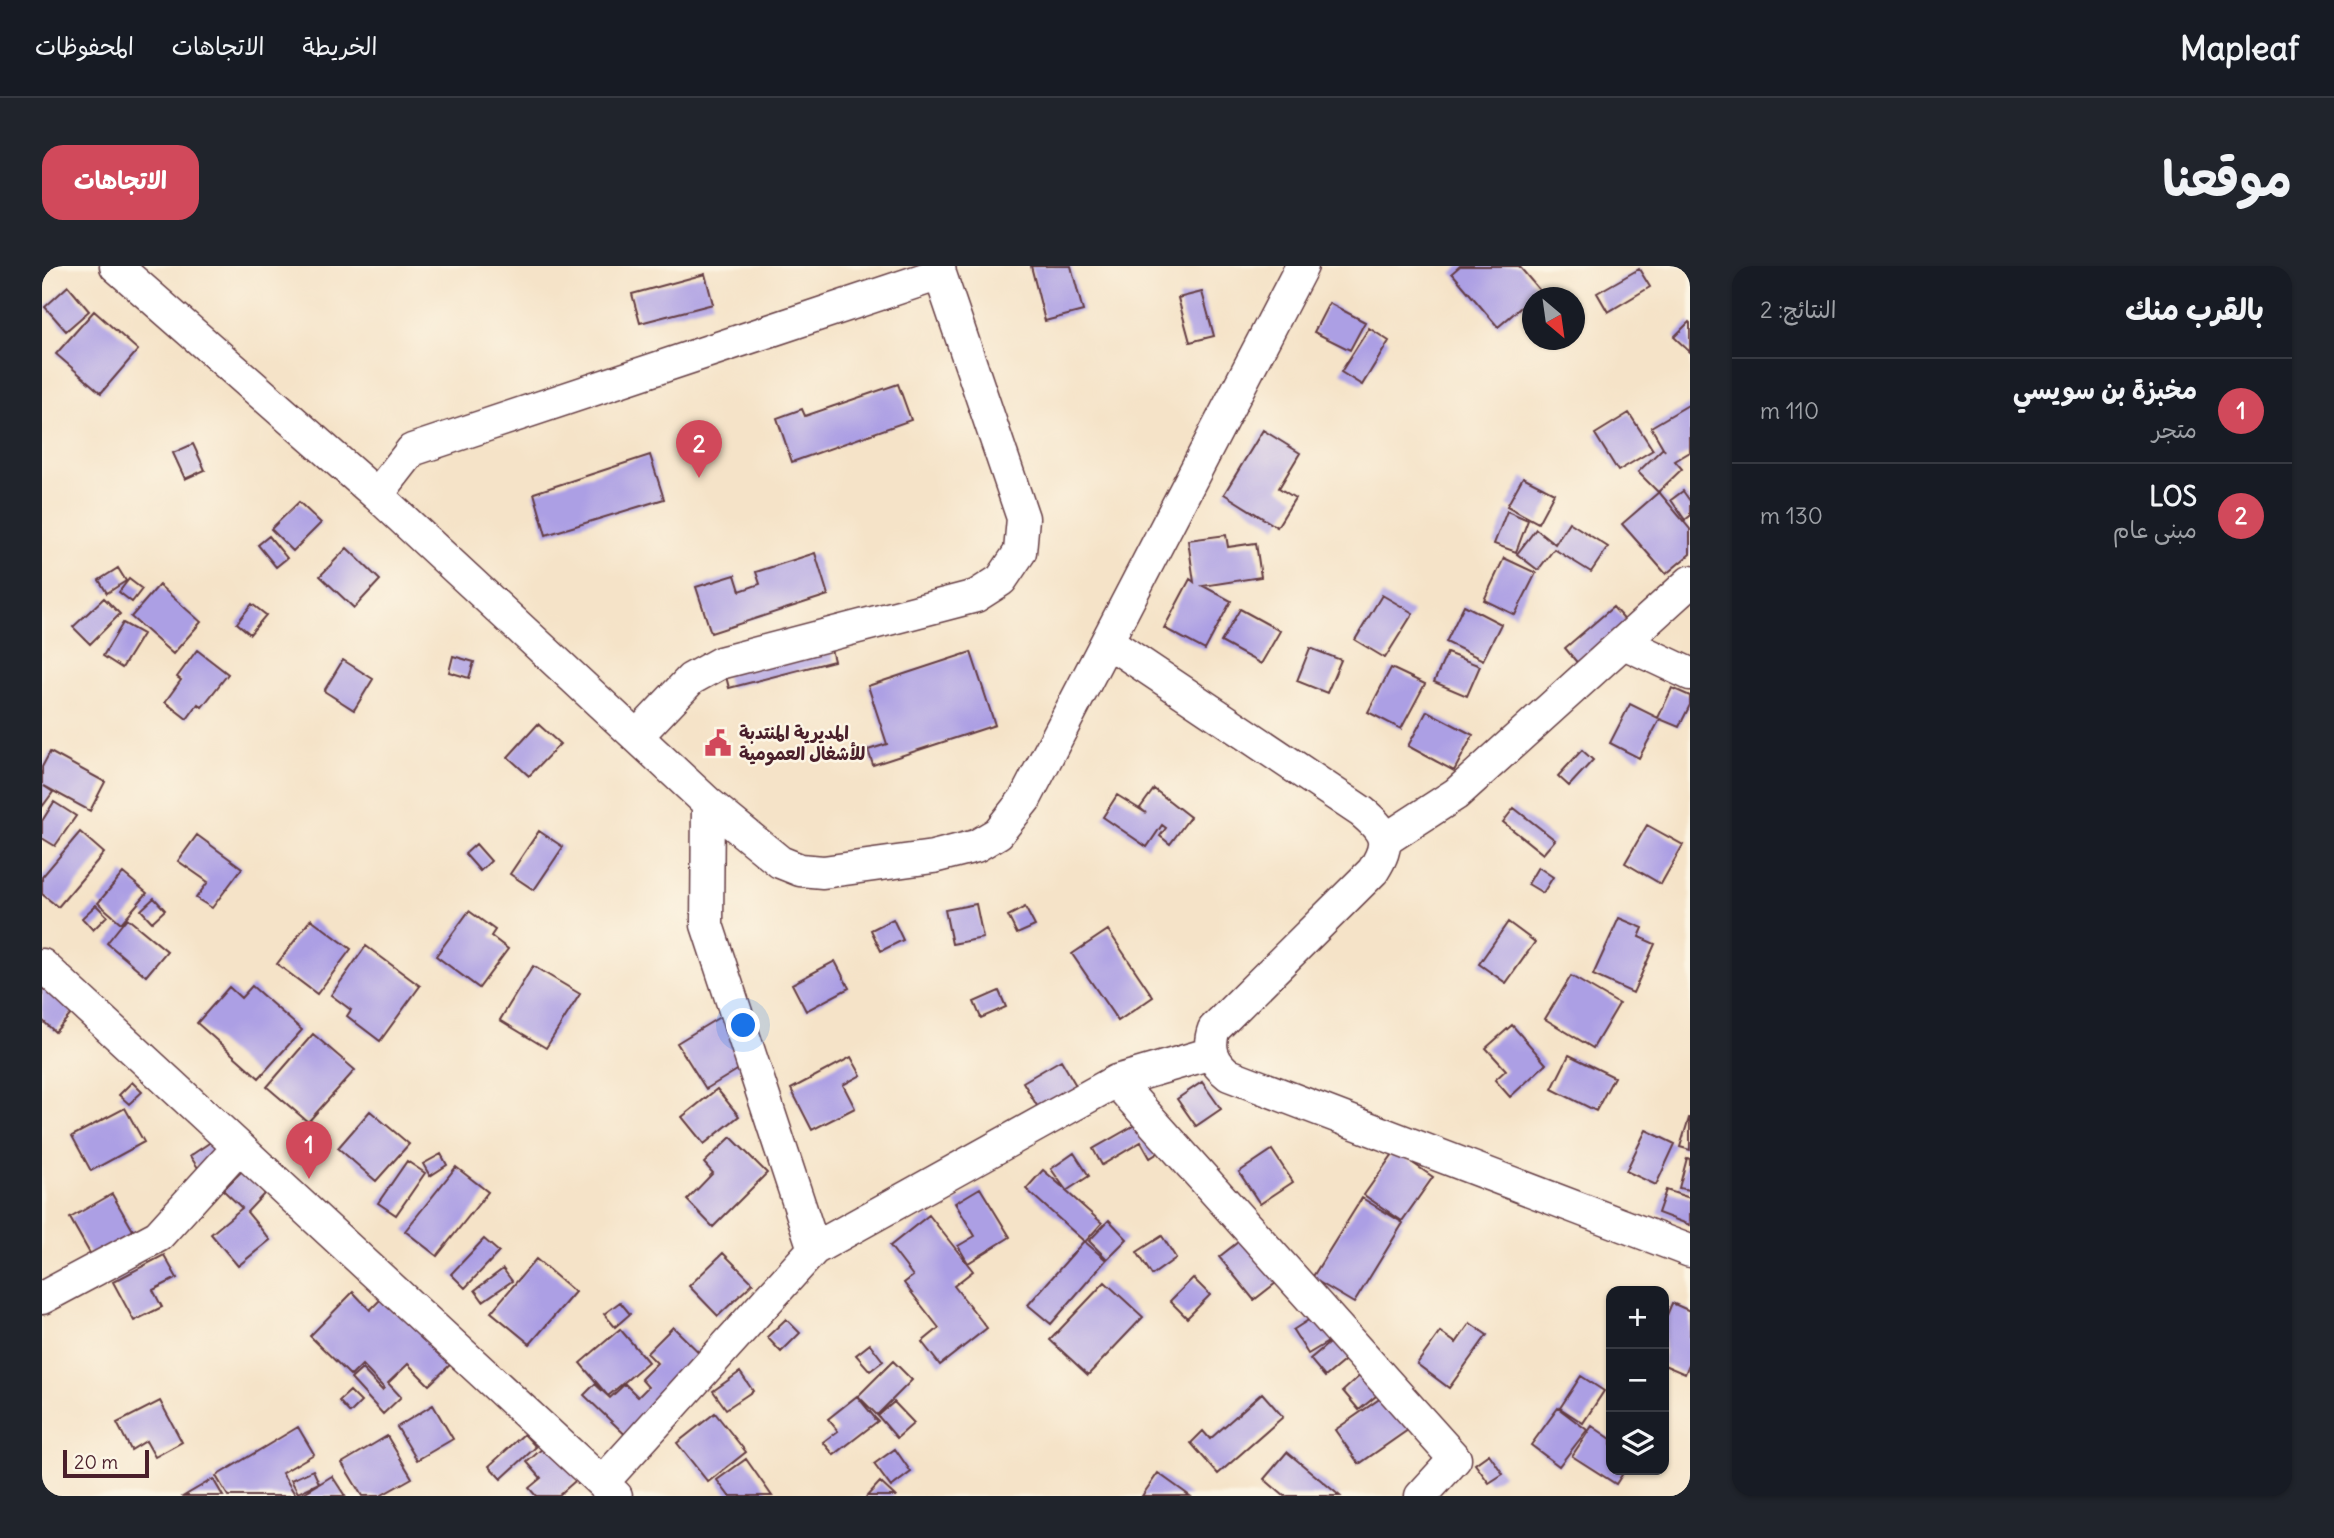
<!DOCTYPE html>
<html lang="ar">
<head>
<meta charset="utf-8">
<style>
	body { margin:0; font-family:Delius,"Playpen Sans Arabic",sans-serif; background:#20242c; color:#f1f3f6; direction:rtl }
	.controls { position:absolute; right:21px; bottom:21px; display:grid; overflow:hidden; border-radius:14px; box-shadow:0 2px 5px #0004 }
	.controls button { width:63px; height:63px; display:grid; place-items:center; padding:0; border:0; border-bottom:2px solid #363941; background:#171b24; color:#f1f3f6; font:35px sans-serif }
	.compass { position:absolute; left:1480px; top:21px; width:63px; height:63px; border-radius:50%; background:#171b24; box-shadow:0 2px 5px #0004; rotate:151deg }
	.scale { position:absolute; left:21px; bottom:18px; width:86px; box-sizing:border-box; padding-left:7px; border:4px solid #4a1f2b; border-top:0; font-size:19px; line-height:24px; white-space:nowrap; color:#4a1f2b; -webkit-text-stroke:5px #fcf5e5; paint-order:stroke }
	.you { position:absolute; left:702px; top:760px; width:24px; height:24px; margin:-18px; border:5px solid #fff; border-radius:50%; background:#1a73e8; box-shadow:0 0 0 10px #1a73e833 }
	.badge { display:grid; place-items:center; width:46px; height:46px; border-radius:50%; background:#d1495b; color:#fff; font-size:23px; font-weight:700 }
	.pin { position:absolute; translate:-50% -58px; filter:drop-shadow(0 2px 4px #0008) }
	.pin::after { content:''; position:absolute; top:37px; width:24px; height:21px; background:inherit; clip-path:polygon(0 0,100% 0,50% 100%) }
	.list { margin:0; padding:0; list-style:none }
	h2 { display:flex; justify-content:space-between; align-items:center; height:91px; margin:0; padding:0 28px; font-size:30px }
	h2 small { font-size:23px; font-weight:400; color:#9ea1a6 }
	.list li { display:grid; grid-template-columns:46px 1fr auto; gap:21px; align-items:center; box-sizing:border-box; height:105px; padding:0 28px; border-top:2px solid #363941 }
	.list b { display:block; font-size:26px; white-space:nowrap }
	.list p { margin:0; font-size:23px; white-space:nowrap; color:#9ea1a6 }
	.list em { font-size:23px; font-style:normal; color:#9ea1a6 }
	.icon { flex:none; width:38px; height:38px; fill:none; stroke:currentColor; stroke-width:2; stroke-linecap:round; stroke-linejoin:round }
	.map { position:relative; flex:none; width:1648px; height:1230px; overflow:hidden; direction:ltr; border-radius:21px }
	header { display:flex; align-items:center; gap:42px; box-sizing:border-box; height:98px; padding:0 35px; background:#171b24; border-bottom:2px solid #363941 }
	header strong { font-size:33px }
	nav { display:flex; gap:38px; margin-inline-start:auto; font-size:24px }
	.intro { display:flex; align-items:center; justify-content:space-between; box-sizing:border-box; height:168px; padding:0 42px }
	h1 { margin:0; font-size:49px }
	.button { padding:18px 32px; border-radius:21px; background:#d1495b; color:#fff; font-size:24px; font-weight:700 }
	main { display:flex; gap:42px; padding:0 42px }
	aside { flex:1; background:#171b24; border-radius:21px; box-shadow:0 2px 5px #0004 }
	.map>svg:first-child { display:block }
	.building { fill:#ac9fe4 }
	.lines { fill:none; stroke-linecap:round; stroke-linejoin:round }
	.minor-casing { stroke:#643c43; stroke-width:35 }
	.minor { stroke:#fff; stroke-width:32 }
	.labels { text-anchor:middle; stroke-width:5; stroke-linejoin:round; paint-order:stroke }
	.poi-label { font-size:18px; font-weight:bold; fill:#4a1f2b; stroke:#fcf5e5; text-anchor:start }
</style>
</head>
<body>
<header>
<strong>Mapleaf</strong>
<nav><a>الخريطة</a><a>الاتجاهات</a><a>المحفوظات</a></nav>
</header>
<div class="intro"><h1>موقعنا</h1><a class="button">الاتجاهات</a></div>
<main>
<aside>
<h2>بالقرب منك<small>النتائج: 2</small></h2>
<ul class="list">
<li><span class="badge">1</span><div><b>مخبزة بن سويسي</b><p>متجر</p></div><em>110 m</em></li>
<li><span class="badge">2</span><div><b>LOS</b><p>مبنى عام</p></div><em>130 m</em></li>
</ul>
</aside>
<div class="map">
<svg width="1648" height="1230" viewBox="0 0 1648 1230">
	<rect width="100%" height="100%" fill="#fcf5e5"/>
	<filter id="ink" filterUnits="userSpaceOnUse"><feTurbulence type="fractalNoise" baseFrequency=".0143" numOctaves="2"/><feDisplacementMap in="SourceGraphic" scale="14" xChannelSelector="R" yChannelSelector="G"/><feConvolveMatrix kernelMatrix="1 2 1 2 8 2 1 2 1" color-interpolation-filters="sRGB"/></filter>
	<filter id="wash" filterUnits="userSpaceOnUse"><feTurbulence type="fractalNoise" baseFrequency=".00686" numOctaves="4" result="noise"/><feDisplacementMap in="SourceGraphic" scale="28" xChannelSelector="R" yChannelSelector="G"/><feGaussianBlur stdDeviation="1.57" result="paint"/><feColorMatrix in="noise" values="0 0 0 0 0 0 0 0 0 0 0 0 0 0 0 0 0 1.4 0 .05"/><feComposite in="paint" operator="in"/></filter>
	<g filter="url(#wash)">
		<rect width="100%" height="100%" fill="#f5e3c8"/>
		<g id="blocks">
			<path class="building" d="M989 0H1029L1041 45 1003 55Z
				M1418 0H1477L1498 25 1456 61 1410 7Z
				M1597 3 1608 21 1566 46 1555 27Z
				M663 8 671 38 598 57 590 28Z
				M26 20 47 45 24 65 3 41Z
				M1160 26 1172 70 1148 76 1136 32Z
				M1287 37 1323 56 1308 84 1272 66Z
				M52 45 96 84 59 127 14 88Z
				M1647 56 1648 57V86L1632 71Z
				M1327 62 1347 75 1320 119 1299 106Z
				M856 118 869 154 750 196 735 152 760 143 763 150Z
				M1648 138V186L1633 195 1640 203 1616 226 1596 206 1621 182 1623 185 1609 161Z
				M1587 147 1611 184 1576 205 1553 168Z
				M1221 164 1258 187 1237 222 1253 232 1235 261 1182 228Z
				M151 178 163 204 143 213 131 187Z
				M608 189 622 233 504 269 492 227Z
				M1481 211 1512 227 1496 257 1465 240Z
				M1641 225 1648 235V250L1643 254 1629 234Z
				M1617 226 1648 263V288L1624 308 1580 258Z
				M257 236 279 257 251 285 229 263Z
				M1465 245 1486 254 1474 286 1452 278Z
				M1527 256 1566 281 1549 306 1512 283 1496 304 1475 288 1494 263 1513 278Z
				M1184 269 1186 281 1214 277 1219 311 1161 320 1189 335 1163 384 1122 362 1148 313 1152 316 1146 274Z
				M227 270 245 292 234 301 216 279Z
				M305 282 338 314 312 342 278 310Z
				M773 287 786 329 669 367 654 321 693 309 698 325 718 318 714 306Z
				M1462 292 1494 307 1473 349 1442 334Z
				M76 302 84 315 65 327 57 314Z
				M87 313 100 323 90 336 77 326Z
				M117 319 159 356 131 388 89 351Z
				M1340 329 1371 347 1343 392 1313 374Z
				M62 332 78 348 48 378 31 361Z
				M210 338 224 349 208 368 195 357Z
				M1422 339 1459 358 1441 394 1404 376Z
				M1571 341 1587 359 1538 400 1523 382Z
				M1198 343 1238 365 1219 398 1179 376Z
				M81 357 101 368 80 402 61 390Z
				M785 368 792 395 687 422 680 395Z
				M1268 382 1299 394 1285 427 1255 415Z
				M155 384 186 408 160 441 156 438 145 453 123 436 139 414 135 411Z
				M929 386 953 459 831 499 826 484 845 478 826 420Z
				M1405 387 1438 400 1425 430 1392 416Z
				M411 390 432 396 427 412 407 406Z
				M301 394 331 413 312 444 282 425Z
				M1349 402 1383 418 1359 463 1326 446Z
				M1630 422 1648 430V439L1637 461 1618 453 1597 492 1568 477 1588 438 1616 452Z
				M1385 445 1431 469 1412 505 1366 480Z
				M496 458 518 478 487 510 466 491Z
				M1540 484 1551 494 1527 520 1516 510Z
				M8 486 63 516 48 545 2 520 11 526 0 541V501Z
				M1112 523 1148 551 1128 578 1118 570 1124 562 1120 559 1105 581 1061 551 1075 529 1104 547 1098 542Z
				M12 536 34 550 13 580 0 572V555Z
				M1472 542 1513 574 1501 588 1461 556Z
				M1605 559 1641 579 1619 618 1583 597Z
				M497 565 521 581 492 624 468 608Z
				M38 566 62 587 16 641 0 628V611Z
				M155 569 200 602 170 642 154 632 166 616 136 595Z
				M434 578 449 595 438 605 423 588Z
				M1496 601 1511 611 1501 627 1486 618Z
				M81 607 105 627 79 657 56 637Z
				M112 632 123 644 110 656 99 644Z
				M934 638 941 672 910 678 903 644Z
				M54 639 65 650 51 664 40 652Z
				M983 641 993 660 975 668 966 650Z
				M427 645 453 664 449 670 466 683 437 722 394 690Z
				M85 652 125 685 104 710 65 677Z
				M1577 652 1601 662 1597 671 1613 678 1591 727 1551 709Z
				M269 653 309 683 275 728 235 698Z
				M851 653 861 674 839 685 829 664Z
				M1466 656 1493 676 1464 717 1437 698Z
				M1066 664 1111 731 1076 755 1030 688Z
				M324 680 378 720 338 775 305 750 309 744 289 729Z
				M793 695 807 722 764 745 750 718Z
				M0 697 41 735 13 766 0 754Z
				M491 700 538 728 504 782 458 754Z
				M1529 710 1577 738 1551 782 1503 753Z
				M210 720 260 764 217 812 155 757 187 721 199 732Z
				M957 725 964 741 939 752 932 736Z
				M686 746 715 792 664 823 635 777Z
				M1470 759 1504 798 1468 831 1453 814 1464 804 1444 782Z
				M271 768 313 804 266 856 225 821Z
				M1527 789 1572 811 1554 845 1510 823Z
				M809 791 819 809 801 819 813 842 770 864 749 823Z
				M1019 794 1039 828 1001 850 981 816Z
				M90 816 100 826 87 838 77 829Z
				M1160 816 1179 843 1154 860 1135 833Z
				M675 823 697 850 662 878 640 851Z
				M83 842 102 876 49 905 30 870Z
				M328 845 367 878 334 915 296 882Z
				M1107 851 1124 882 1108 892 1099 876 1060 899 1051 883Z
				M1647 852H1648V884L1638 881Z
				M1604 864 1633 878 1614 919 1584 905Z
				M182 867 165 915 148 890Z
				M689 871 725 907 671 961 645 934 671 907 662 897Z
				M1230 884 1251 916 1218 938 1197 906Z
				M1353 885 1391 911 1360 955 1322 929Z
				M1032 887 1047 910 1024 925 1060 957 1043 976 984 923 1001 904 1024 924 1009 903Z
				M399 888 405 899 388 910 381 898Z
				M1645 892 1648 893V924L1637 922Z
				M365 895 383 907 354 949 336 937Z
				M414 901 446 926 395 990 363 965Z
				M200 905 223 927 205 946 228 974 196 1000 169 968 200 942 181 924Z
				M938 922 968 971 926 997 916 980 933 970 913 937Z
				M1624 924 1648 932V959L1616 947Z
				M70 928 96 973 54 998 28 952Z
				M1320 932 1361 957 1312 1037 1270 1012Z
				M887 949 931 1005 912 1020 945 1062 898 1099 880 1076 897 1062 862 1017 871 1010 848 980Z
				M1067 954 1085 973 1065 993 1047 975Z
				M1205 969 1239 1013 1212 1034 1177 991Z
				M1120 970 1134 992 1110 1009 1095 986Z
				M442 973 457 986 423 1022 409 1008Z
				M1042 975 1064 994 1009 1058 986 1039Z
				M681 987 711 1017 676 1050 647 1020Z
				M122 989 135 1012 111 1024 120 1041 92 1055 71 1016Z
				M494 993 533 1026 488 1078 449 1046Z
				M461 1003 470 1015 441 1035 433 1024Z
				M1151 1012 1168 1029 1145 1052 1128 1035Z
				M1063 1016 1101 1051 1046 1109 1008 1074Z
				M311 1026 328 1044 339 1033 353 1048 358 1043 411 1096 387 1119 366 1098 346 1117 359 1131 341 1148 309 1113 320 1103 340 1124 342 1122 320 1099 309 1110 268 1070Z
				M578 1036 588 1048 573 1061 562 1048Z
				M1630 1037 1648 1045V1096L1643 1108 1622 1099V1056Z
				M1276 1048 1291 1073 1266 1088 1251 1064Z
				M744 1053 758 1067 739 1086 725 1071Z
				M1428 1057 1445 1069 1407 1122 1375 1098 1398 1066 1414 1077Z
				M631 1061 674 1103 597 1182 542 1129 553 1118 568 1132 583 1118 596 1131 606 1121 599 1113 615 1097 605 1087Z
				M578 1063 606 1096 566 1130 538 1097Z
				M1298 1068 1313 1086 1283 1111 1268 1093Z
				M828 1078 841 1095 828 1105 814 1089Z
				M851 1095 870 1114 835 1149 816 1130Z
				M1323 1105 1340 1125 1317 1144 1301 1125Z
				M698 1106 711 1125 684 1143 671 1125Z
				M1539 1110 1562 1125 1541 1157 1518 1142Z
				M308 1125 319 1136 308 1147 297 1135Z
				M1349 1125 1373 1159 1317 1198 1293 1164Z
				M1220 1127 1241 1151 1176 1208 1149 1177 1161 1165 1168 1173Z
				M815 1130 833 1152 831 1153 833 1152 836 1155 792 1189 781 1176 796 1165 786 1153Z
				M118 1135 140 1176 113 1191 104 1175 89 1184 75 1157Z
				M852 1136 872 1157 855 1172 836 1150Z
				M391 1139 411 1173 375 1194 355 1161Z
				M1516 1142 1545 1164 1517 1200 1489 1179Z
				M673 1147 704 1186 666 1216 635 1177Z
				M1550 1160 1569 1173V1204H1583L1574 1218 1530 1190Z
				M256 1161 272 1188 240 1207 254 1230H186L174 1210Z
				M518 1167 548 1202 516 1230H494L487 1222 499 1212 485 1196Z
				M482 1168 494 1181 459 1213 447 1200Z
				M345 1170 370 1212 338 1230H320L300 1197Z
				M853 1183 869 1206 849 1221 832 1198Z
				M1245 1186 1298 1230H1242L1222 1213Z
				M1447 1188 1461 1208 1447 1217 1433 1198Z
				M704 1193 730 1230H687L675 1214Z
				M271 1204 277 1217 256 1227 249 1214Z
				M1116 1207 1148 1230H1100Z
				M290 1210 303 1230H257L277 1218Z
				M171 1213 181 1230H142Z
				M838 1216 853 1230H825Z"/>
		</g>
	</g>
	<g filter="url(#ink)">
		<use href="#blocks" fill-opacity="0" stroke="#643c43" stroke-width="2"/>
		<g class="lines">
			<defs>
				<path id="minor" d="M74 0 335 229 666 537 738 596 758 604 781 606 891 591 934 580 956 567 983 533 1260 0
					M335 229 370 184 898 8
					M1065 375 1320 546C1345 567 1349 577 1331 605L1172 763C1165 782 1171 797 1187 809L1648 985
					M1582 377 1648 408
					M595 470 649 413 678 397 934 330 959 314 978 286 981 252 898 8 897 0
					M666 537 665 659 772 983
					M1343 574 1414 528 1648 316
					M0 699 574 1230
					M1074 815 1413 1193 1379 1230
					M0 1032 116 970 196 882
					M560 1217 772 983 1074 815 1170 787"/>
			</defs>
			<use href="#minor" class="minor-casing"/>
			<use href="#minor" class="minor"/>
		</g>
	</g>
	<defs>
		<symbol id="civic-bare" viewBox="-9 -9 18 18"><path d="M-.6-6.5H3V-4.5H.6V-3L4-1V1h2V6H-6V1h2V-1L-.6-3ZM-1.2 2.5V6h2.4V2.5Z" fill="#d1495b" stroke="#fcf5e5" stroke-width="2.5" paint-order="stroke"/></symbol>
	</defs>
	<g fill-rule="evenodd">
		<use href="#civic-bare" x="657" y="458" width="38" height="38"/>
	</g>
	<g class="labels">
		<g class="poi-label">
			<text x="697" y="473">المديرية المنتدبة<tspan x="697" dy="21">للأشغال العمومية</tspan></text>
		</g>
	</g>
</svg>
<div class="controls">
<button>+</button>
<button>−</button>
<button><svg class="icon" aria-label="layers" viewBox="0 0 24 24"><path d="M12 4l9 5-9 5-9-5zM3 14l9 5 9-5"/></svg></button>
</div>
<svg class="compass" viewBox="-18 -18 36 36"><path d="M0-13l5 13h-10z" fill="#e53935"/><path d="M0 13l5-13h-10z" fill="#9ea1a6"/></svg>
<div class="scale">20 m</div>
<div class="you"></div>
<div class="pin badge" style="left:267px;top:913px">1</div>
<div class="pin badge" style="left:657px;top:212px">2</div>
</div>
</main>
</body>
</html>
